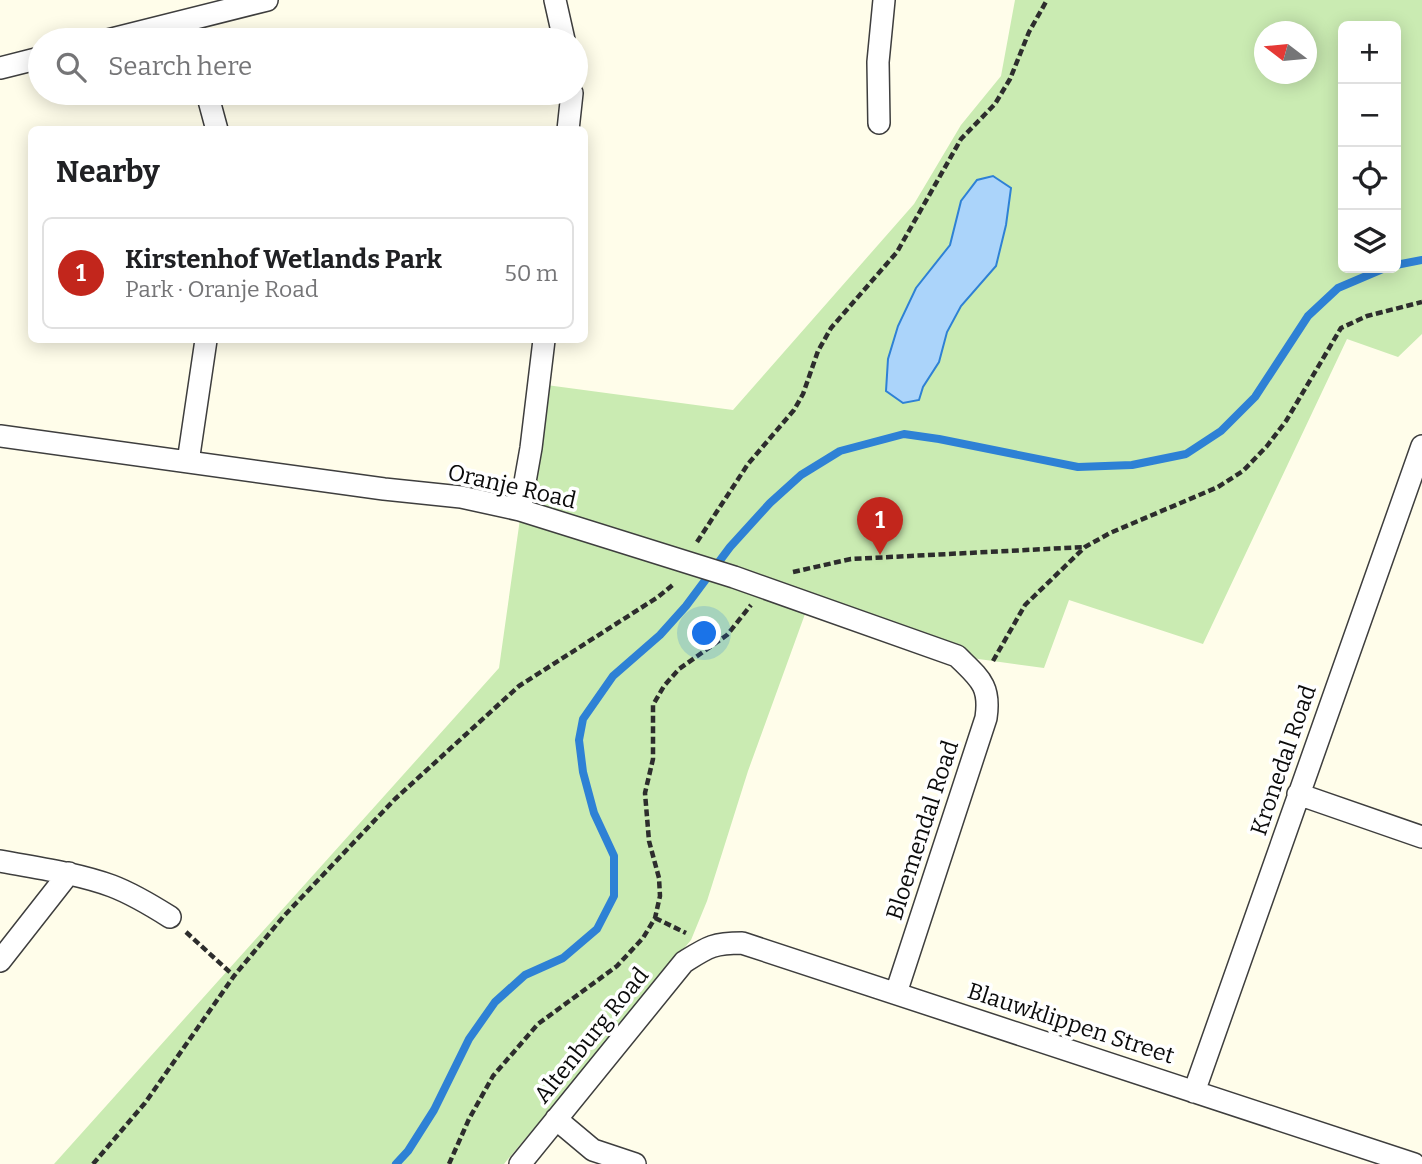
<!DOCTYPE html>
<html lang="en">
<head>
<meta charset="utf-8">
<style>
	body { margin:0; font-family:Bitter,serif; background:#f6f6f6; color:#202124 }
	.controls { position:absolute; right:21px; top:21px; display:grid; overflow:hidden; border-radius:10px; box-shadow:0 4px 18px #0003 }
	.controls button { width:63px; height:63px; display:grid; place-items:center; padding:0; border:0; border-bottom:2px solid #e0e0e0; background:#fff; color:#202124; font:35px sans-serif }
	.compass { position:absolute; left:1254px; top:21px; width:63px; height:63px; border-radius:50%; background:#fff; box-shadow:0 4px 18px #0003; rotate:286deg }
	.you { position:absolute; left:705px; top:634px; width:24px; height:24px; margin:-18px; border:5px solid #fff; border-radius:50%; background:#1a73e8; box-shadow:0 0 0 10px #1a73e833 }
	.badge { display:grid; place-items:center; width:46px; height:46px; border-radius:50%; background:#c2261c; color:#fff; font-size:23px; font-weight:700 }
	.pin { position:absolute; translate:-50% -58px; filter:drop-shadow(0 2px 4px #0008) }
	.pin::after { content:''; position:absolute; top:37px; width:24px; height:21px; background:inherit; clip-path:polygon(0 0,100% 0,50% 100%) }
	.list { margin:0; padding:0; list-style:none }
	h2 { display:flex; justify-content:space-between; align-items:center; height:91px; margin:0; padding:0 28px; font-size:30px }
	h2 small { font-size:23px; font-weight:400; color:#757577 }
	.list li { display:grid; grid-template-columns:46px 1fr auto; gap:21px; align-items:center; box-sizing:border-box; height:112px; margin:0 14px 14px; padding:0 14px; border:2px solid #e0e0e0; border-radius:10px }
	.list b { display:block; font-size:26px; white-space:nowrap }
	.list p { margin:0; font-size:23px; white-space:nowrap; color:#757577 }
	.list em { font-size:23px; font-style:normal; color:#757577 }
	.icon { flex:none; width:38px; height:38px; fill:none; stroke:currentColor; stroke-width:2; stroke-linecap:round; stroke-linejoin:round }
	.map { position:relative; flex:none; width:1422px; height:1164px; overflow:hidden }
	.search { position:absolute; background:#fff; box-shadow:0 4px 18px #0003; left:28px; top:28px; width:560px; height:77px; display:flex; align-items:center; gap:18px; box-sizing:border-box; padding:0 24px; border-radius:38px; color:#757577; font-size:26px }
	.panel { position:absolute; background:#fff; box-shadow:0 4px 18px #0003; left:28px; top:126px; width:560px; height:217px; border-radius:10px }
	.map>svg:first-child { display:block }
	.green { fill:#caebb2; fill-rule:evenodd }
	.water { fill:#abd4fa; stroke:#2e81d5; stroke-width:2 }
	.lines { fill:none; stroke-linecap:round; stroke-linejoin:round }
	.stream { stroke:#2e81d5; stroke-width:8 }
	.minor-casing { stroke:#3e3e3e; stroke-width:24 }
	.path { stroke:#2d2d2d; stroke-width:4.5; stroke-dasharray:7 3.5; stroke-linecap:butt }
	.minor { stroke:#fff; stroke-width:21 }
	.labels { text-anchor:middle; stroke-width:7; stroke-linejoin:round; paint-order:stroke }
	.street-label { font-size:23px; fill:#0b0b0b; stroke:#fff }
</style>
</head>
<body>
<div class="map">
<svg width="1422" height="1164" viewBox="0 0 1422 1164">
	<rect width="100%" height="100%" fill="#fffdea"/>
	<path class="green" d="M1015 0H1422V334L1398 357 1347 339 1203 644 1069 600 1044 668 957 656 809 603 748 771 707 901 691 940 504 1164H54L499 668 539 384 733 410 914 204 961 125 1001 76ZM1343 26H1396V268H1343ZM1264 32H1306V74H1264Z"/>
	<path class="water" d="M993 176 1011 188 1006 225 996 266 961 306 947 332 939 362 923 387 919 400 903 403 886 391 888 359 898 326 916 288 950 245 961 201 977 180Z"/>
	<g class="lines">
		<path class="stream" d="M1396 265 1422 260
			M396 1164 408 1151 434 1110 469 1039 495 1002 525 975 563 958 597 929 614 896V856L594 813 583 772 579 740 583 719 613 676 660 635 686 606 730 547 770 503 801 475 840 451 904 434 939 439 1078 467 1132 465 1186 454 1221 431 1255 397 1308 316 1338 288 1385 268"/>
		<defs>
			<path id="minor" d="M555 0 564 40
				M108 40 267 0
				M0 68 40 58
				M207 93 217 130
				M879 123 878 62 884 0
				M568 130 572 93
				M0 436 384 489 461 497 520 510 734 577 957 656C979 678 991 685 986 718L896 993
				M188 462 206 340
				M520 510 531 448 544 340
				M1298 794 1422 837
				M0 861C37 868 76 873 112 886 133 894 151 905 170 917
				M0 961 69 873
				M1194 1092 1422 446
				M556 1119 593 1150 635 1164
				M520 1164 684 962C708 947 713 943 742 943L1414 1164"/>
		</defs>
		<use href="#minor" class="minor-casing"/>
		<path class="path" d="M697 542 748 464 794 410 803 394 818 351 831 328 897 252 961 139 995 104 1010 79 1029 32 1047 0
			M793 572 851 559 1085 547
			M993 661 1025 605 1085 547 1110 533 1218 487 1243 471 1267 446 1286 421 1341 328 1367 316 1422 302
			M655 918 686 933
			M186 932 234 976
			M93 1164 145 1103 234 976 283 917 395 799 519 686 658 597 675 583
			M449 1164 469 1119 493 1076 538 1024 617 966 643 938 655 918 660 896 659 878 649 841 645 793 653 759V705L664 686 679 669 727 635 751 605"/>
		<use href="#minor" class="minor"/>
	</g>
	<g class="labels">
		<g class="street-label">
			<text transform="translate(512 486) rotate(13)" y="8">Oranje Road</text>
			<text transform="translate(1283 760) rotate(-71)" y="8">Kronedal Road</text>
			<text transform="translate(922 830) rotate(-72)" y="8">Bloemendal Road</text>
			<text transform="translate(1071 1023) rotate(18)" y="8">Blauwklippen Street</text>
			<text transform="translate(591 1035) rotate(-51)" y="8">Altenburg Road</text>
		</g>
	</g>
</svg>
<div class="controls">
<button>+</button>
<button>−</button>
<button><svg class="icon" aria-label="locate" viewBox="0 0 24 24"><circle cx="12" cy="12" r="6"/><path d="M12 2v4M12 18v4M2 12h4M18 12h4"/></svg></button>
<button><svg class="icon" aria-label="layers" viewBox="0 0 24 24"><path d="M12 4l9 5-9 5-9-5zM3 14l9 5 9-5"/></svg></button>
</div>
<svg class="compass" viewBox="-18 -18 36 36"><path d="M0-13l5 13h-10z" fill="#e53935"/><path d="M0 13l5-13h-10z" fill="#757577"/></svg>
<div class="you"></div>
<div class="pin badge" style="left:880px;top:555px">1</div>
<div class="search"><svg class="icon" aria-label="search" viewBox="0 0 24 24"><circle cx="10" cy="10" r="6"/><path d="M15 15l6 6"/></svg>Search here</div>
<section class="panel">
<h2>Nearby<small></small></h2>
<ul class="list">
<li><span class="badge">1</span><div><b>Kirstenhof Wetlands Park</b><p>Park · Oranje Road</p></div><em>50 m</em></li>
</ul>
</section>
</div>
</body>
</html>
